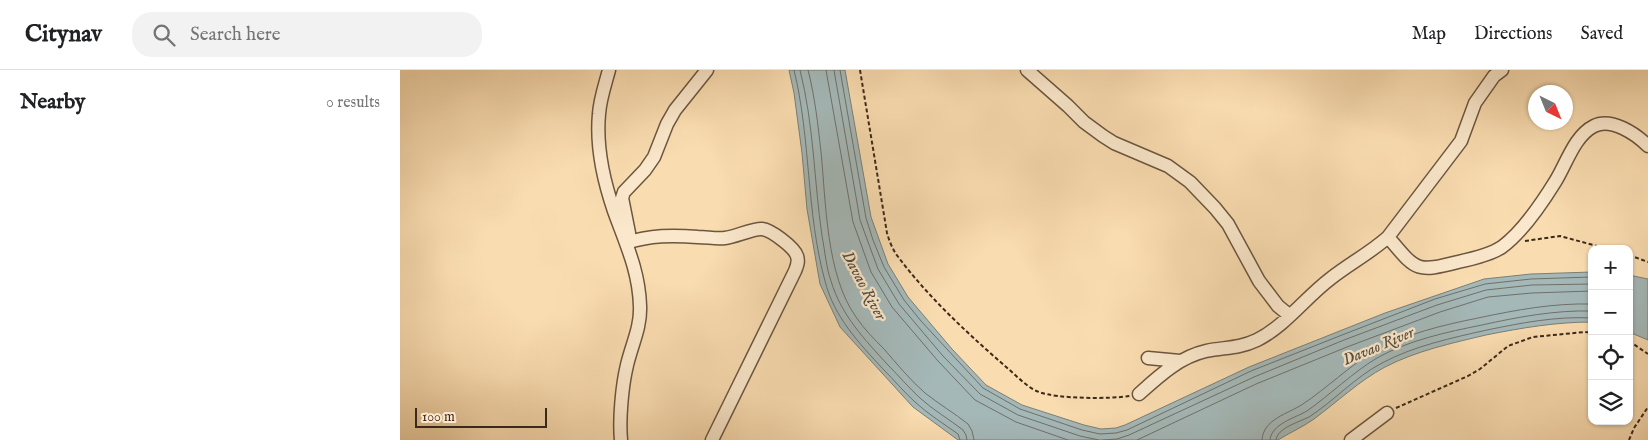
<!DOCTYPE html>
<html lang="en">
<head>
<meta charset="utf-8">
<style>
	body { margin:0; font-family:"IM FELL English",serif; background:#f2f2f2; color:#202124 }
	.controls { position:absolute; right:15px; bottom:15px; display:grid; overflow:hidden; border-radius:10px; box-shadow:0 1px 4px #0004 }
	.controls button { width:45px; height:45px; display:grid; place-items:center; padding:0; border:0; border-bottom:1px solid #e0e0e0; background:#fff; color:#202124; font:25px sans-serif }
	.compass { position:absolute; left:1128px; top:15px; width:45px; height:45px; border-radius:50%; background:#fff; box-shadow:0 1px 4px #0004; rotate:137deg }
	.scale { position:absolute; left:15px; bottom:12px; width:132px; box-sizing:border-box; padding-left:5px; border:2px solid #3c2919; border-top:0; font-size:14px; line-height:18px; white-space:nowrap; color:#3c2919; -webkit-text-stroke:4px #fbe8cc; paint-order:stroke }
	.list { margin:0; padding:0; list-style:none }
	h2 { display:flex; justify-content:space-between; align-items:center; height:65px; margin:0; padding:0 20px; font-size:21px }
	h2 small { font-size:16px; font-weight:400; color:#757577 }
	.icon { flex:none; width:28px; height:28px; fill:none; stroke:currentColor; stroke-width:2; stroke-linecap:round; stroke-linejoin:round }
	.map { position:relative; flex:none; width:1248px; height:370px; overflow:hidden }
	header { display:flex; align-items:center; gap:30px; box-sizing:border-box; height:70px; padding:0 25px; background:#fff; border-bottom:1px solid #e0e0e0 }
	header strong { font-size:24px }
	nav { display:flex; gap:28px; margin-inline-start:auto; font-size:18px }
	.search { width:350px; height:45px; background:#f2f2f2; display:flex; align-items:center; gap:12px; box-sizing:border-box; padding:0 18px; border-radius:20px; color:#757577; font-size:19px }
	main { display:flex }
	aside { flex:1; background:#fff }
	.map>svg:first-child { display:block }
	.water { fill:#a4b8b8; stroke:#7a7f78 }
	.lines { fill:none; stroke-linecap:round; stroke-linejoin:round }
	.shore { stroke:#707068; stroke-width:1 }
	.minor-casing { stroke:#6b563f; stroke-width:15 }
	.path { stroke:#3c2919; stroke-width:2; stroke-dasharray:4 2.5; stroke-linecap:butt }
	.minor { stroke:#fbe8cc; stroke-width:12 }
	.labels { text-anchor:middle; stroke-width:4.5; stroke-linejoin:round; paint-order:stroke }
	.water-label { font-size:16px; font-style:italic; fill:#564d41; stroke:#fbe8cc }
</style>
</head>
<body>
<header>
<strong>Citynav</strong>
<div class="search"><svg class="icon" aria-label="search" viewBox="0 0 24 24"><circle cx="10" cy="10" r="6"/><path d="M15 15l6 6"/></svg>Search here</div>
<nav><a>Map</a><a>Directions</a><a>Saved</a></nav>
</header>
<main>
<aside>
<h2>Nearby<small>0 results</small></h2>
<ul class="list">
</ul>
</aside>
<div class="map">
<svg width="1248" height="370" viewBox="0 0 1248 370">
	<rect width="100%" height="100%" fill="#f9dcb0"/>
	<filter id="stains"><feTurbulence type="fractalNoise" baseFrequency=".004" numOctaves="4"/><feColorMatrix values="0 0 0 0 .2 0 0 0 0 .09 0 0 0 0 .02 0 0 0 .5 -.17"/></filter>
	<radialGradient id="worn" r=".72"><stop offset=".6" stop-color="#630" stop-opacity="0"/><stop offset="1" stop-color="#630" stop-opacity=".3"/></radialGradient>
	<path class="water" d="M389 0H445L471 147 488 194 508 227 552 279 586 315 622 335 684 355 701 359 716 358 725 355 849 297 985 243 1084 209 1131 204 1192 202V252C1156 252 1121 258 1086 265 1052 273 1016 281 985 297 959 311 937 332 914 349 903 357 889 363 878 370H558L513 337 440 257 420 214 407 139 402 83 394 23Z
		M1229 205 1248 209V270L1229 262Z"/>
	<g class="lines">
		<path class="shore" d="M394 0C411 69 406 142 425 211 434 247 459 273 483 299 494 310 504 322 515 332 528 344 544 354 558 364L560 370
			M400 0C414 55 414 111 422 166 425 181 426 197 431 211 441 245 465 270 488 295 499 306 509 318 520 328 533 340 549 349 563 360L566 365 567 370
			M408 0C415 27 418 55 421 82 426 132 426 205 456 247 464 259 474 269 484 279 497 294 510 310 525 323 539 334 554 343 568 354L572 361 574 370
			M426 0 453 152 471 202 492 237 538 291 575 330 616 352 668 370
			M434 0 460 150 478 199 499 234 543 286 580 324 618 345 680 366 699 370
			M440 0 466 148 473 170 484 197 504 230 521 251 583 318 620 339 682 360 700 364 716 363 727 360 851 301 942 265 1035 229 1085 214 1131 209 1192 207
			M703 370 717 369 729 365 854 307 944 270 1037 235 1086 220 1132 215 1192 214
			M737 370 856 314 947 277 1040 242 1088 227 1132 223 1192 221
			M862 370C863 349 888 344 903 334 927 318 948 297 973 282 1005 264 1043 255 1078 248 1116 240 1153 233 1192 234
			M870 370C871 354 895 348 907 341 931 324 952 303 977 288 1009 270 1047 262 1082 255 1118 247 1155 240 1192 241
			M876 370C877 358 899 352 909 347 934 331 955 307 982 293 1014 276 1051 268 1087 260 1121 253 1156 246 1192 248"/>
		<defs>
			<path id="minor" d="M209 0C205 15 200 29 199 44 196 76 204 112 214 141 226 174 239 201 240 236 241 257 232 274 227 295 222 316 219 349 221 370
				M627 0 668 36 684 52 703 66 714 73 768 96 790 112 815 138 828 154 859 211 878 236 889 245
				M988 167C1016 200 1015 203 1058 192 1072 189 1090 185 1102 177 1121 163 1142 133 1155 112 1166 95 1174 66 1194 56 1211 47 1236 64 1248 76
				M228 168 229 163 222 128 224 122 245 100 254 87 267 54 275 40 307 0
				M226 173C250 165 273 165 298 167 307 167 316 169 325 168 335 167 354 158 362 159 371 160 394 177 397 186 399 192 397 196 395 201L312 370
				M748 288 780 291
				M739 324C758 307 779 287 806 281 825 277 838 279 857 270 885 256 905 228 930 209 949 194 970 183 988 167L1061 71 1075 33 1094 6 1102 0
				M951 370 987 343"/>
		</defs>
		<use href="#minor" class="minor-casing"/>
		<path class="path" d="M460 0 487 163C489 170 492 178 496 184 527 226 566 262 605 296 616 305 626 317 639 322 657 329 710 329 730 326
			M1125 171 1160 166 1208 179
			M1229 185 1248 192
			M1229 271 1248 284
			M996 338 1068 306 1080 299 1108 276 1133 267 1185 262 1192 263
			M1229 370 1234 358 1248 337"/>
		<use href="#minor" class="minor"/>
	</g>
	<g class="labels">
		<g class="water-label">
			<text transform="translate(465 215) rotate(62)" y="6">Davao River</text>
			<text transform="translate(978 275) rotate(-23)" y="6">Davao River</text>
		</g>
	</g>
	<rect width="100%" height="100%" filter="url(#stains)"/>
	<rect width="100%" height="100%" fill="url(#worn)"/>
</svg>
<div class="controls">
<button>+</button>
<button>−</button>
<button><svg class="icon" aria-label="locate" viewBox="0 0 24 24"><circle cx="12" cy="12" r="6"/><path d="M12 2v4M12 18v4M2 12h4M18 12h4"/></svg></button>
<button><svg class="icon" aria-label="layers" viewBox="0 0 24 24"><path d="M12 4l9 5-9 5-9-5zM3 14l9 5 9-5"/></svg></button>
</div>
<svg class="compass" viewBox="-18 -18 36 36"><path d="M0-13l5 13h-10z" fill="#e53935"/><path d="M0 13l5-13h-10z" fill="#757577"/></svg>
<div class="scale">100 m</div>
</div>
</main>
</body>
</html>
